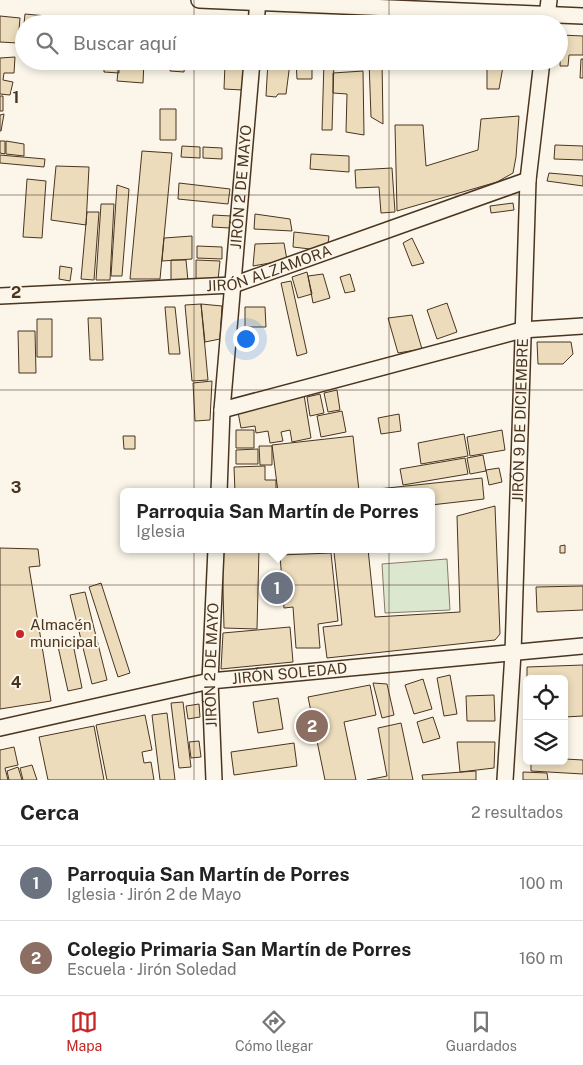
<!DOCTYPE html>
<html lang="es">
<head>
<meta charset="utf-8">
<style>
	body { margin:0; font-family:"Public Sans",sans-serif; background:#f2f2f2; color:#222 }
	.controls { position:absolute; right:15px; bottom:15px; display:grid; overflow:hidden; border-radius:8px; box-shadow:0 2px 8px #0003 }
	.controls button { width:45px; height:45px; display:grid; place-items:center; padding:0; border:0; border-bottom:1px solid #e0e0e0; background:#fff; color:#222; font:25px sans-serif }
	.you { position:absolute; left:245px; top:338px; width:18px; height:18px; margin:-12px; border:4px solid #fff; border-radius:50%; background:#1a73e8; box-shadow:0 0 0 8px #1a73e833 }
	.badge { display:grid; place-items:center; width:32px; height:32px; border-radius:50%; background:#c62828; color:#fff; font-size:16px; font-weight:700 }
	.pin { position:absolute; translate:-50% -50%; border:2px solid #fff; box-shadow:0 1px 5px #0006 }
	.popup { position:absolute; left:120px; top:488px; width:315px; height:65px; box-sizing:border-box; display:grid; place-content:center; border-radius:8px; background:#fff; filter:drop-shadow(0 1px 4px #0005); font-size:16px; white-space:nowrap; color:#767676 }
	.popup b { font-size:19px; color:#222 }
	.popup::after { content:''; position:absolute; left:50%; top:100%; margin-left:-10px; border:10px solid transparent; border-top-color:#fff }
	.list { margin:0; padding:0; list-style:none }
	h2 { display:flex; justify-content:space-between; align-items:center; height:65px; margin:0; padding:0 20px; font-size:21px }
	h2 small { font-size:16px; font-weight:400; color:#767676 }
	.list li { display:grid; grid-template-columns:32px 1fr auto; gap:15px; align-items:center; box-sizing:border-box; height:75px; padding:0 20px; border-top:1px solid #e0e0e0 }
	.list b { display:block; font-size:19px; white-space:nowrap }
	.list p { margin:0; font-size:16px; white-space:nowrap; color:#767676 }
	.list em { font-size:16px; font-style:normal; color:#767676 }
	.icon { flex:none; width:28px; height:28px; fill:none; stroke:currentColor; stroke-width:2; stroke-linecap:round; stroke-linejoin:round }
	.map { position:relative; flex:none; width:583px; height:780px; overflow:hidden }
	.search { position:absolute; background:#fff; box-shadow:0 2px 8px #0003; left:15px; right:15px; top:15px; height:55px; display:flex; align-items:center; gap:12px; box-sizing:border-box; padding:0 18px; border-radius:28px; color:#767676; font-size:19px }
	.sheet { height:215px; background:#fff }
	nav { display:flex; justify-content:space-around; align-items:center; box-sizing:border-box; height:70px; border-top:1px solid #e0e0e0; background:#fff; font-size:14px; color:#767676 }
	nav a { display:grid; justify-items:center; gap:2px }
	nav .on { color:#c62828 }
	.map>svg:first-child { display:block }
	.green { fill:#dce7d0; stroke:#887966 }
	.building { fill:#ecdcbc; stroke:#4a3520 }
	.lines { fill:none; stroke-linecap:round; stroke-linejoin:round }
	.minor-casing { stroke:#4a3520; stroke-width:18 }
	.minor { stroke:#fbf6e9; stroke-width:15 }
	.grid { fill:none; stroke:#4a3520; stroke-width:1; stroke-opacity:0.55 }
	.poi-dot { fill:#c62828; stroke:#fbf6e9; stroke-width:2 }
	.labels { text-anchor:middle; stroke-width:4; stroke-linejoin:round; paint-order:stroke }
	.street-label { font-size:15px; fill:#4a3520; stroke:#fbf6e9 }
	.poi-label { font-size:15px; fill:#4a3520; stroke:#fbf6e9; text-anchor:start }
	.grid-label { font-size:16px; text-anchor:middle; font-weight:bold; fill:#4a3520; stroke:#fbf6e9; stroke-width:4; stroke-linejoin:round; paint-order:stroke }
</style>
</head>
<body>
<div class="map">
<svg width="583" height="780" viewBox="0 0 583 780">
	<rect width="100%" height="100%" fill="#fbf6e9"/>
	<path class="green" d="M447 559 450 610 385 613 382 564Z"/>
	<path class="building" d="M25 14 47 16 46 24H24V54H21Z
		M0 16 20 18 18 43 0 42Z
		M57 18H72V24H56Z
		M561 35 583 36V55H569L568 66H560Z
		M15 57 14 73H4L3 80 13 82 10 95 0 94V58Z
		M581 59H583V78H580Z
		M104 61H119V73L104 72Z
		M119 61H144L143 83 117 81Z
		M170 61H185L184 72 170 71Z
		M194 61H211V65L194 64Z
		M268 61 290 63 286 94H278L276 97 266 96Z
		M296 61H312V79H297Z
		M324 61H334L332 130H322Z
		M369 61H382L383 124 371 117Z
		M443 61H468V68L443 67Z
		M487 61H504L499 89H487Z
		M225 64 244 65 243 90 224 89Z
		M363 71 364 135 346 132 347 94 333 93V73Z
		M0 96H3V111H0Z
		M160 109H176V140H160Z
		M4 114 1 131H0V115Z
		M519 116 516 157 513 173 497 182 397 211 395 125H423L426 166 478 150 481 119Z
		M0 141H5V154L0 153Z
		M6 141 24 144V156L6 154Z
		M555 145 583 146V160L554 159Z
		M182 146 200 147V158L181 157Z
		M203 147 222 148V159L203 158Z
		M142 151 172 153 160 279H130Z
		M311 154 349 156V172L310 169Z
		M0 155 45 159 44 167 0 163Z
		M56 166 89 167 86 225 51 220Z
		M392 168 395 212 381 213 379 187 356 188 355 170Z
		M549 173 583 176V186L547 181Z
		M27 179 46 181 42 238 23 237Z
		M179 183 230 189 228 204 178 199Z
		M117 185 129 189 122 276H111Z
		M513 203 514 210 491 213 490 206Z
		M101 204H114L110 280H96Z
		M87 212H99L94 280 81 279Z
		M255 214 290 219 292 231 254 229Z
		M213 215 231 216 230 228 212 227Z
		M294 232 329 236 327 251 293 247Z
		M192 236V259L162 261 164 238Z
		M412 238 424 263 412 266 403 243Z
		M284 243 287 260 253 266 255 244Z
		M197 246 222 247V259L197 258Z
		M171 260H186L188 281 171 283Z
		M196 260 220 261 218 280H196Z
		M60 266 72 268 70 281 59 279Z
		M307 272 312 294 298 298 292 277Z
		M323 274 330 298 313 303 308 276Z
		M350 274 355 291 345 293 340 277Z
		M291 281 307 353 297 356 281 283Z
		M447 303 457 332 437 339 427 310Z
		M201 304 222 306 220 339 205 342Z
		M201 304 208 380 192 381 185 305Z
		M165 307H175L180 354H169Z
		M245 307H265L266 327H245Z
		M412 315 422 349 398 353 388 318Z
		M88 318H101L103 360H90Z
		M37 319H52V357H37Z
		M18 331H35L36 373H19Z
		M537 342H571L573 354 563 364H538Z
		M212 381 210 420 195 421 193 383Z
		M337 390 340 410 328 412 324 393Z
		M320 394 324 413 310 416 307 397Z
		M304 395 311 438 292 442 290 430 281 432 283 441 270 443 268 431 256 433 255 426 241 428 237 407Z
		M342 411 346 432 321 437 317 416Z
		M399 414 401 431 381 434 378 418Z
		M236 430H254V448H236Z
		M502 430 505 450 470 456 467 437Z
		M464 434 468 456 421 464 418 443Z
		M123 436H135V449H124Z
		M353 436 359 491 482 478 484 499 431 505V492H278L272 445Z
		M259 446H272V465H260Z
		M258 449V464H236V450Z
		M483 455 486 471 470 474 467 458Z
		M465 458 468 474 403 485 400 469Z
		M265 466V480H276V492H235L234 467Z
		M499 468 502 482 489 485 486 470Z
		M495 506 500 634 495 640 327 658 323 627 342 625 334 552 368 549 375 617 460 612 457 516Z
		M565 545V553H560V546Z
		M0 548 38 549 40 566 29 567 51 701 0 709Z
		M222 549H259L257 629 224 628Z
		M331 553 338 621 318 624 320 648H296L293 607 284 608 280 555Z
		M101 583 130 673 118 677 89 587Z
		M583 586V610L537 612 536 587Z
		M85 592 107 680 92 684 70 595Z
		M290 627 293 662 221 669 223 633Z
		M72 639 82 688 68 691 57 642Z
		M583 665V716L564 717V679H527V667Z
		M450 675 457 714 444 716 437 678Z
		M423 679 432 709 414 714 405 685Z
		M373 683 387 684 394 715 382 718Z
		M370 685 376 715 344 722 356 780H325L308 697Z
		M494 695 495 721H467L466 696Z
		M278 698 283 729 258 733 253 702Z
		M183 702 191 767 179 768 171 703Z
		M199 704 200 717 188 719 186 706Z
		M167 713 175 780H160L152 715Z
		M145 715 152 750 142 752 144 763 151 762 154 780H107L96 725Z
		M433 717 440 738 423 743 417 722Z
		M401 723 413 780H367L387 776 378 728Z
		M94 726 104 780H48L39 737Z
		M525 733H527V757H524Z
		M564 735H566L565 759 583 760V774L531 771V761H564Z
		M199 741 201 757 191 758 189 742Z
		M457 742H495L494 768 460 772Z
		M294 743 297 766 234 775 231 752Z
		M14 747 18 765 5 768 8 780H0V750Z
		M32 765 37 780H23L20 768Z
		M18 767 22 780H9L7 771Z
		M476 771V780H423L422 775Z
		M523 772 547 773 548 780H523Z"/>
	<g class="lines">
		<defs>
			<g id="minor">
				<path d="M199 0 583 16"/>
				<path d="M256 24 258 0"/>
				<path d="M546 24 549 0"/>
				<path id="s1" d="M0 296 233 285 528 180"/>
				<path d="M222 410 522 330 583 326"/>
				<path id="s2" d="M219 492 222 410 252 61"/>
				<path id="s3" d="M0 728 210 681 583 646"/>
				<path id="s4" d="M214 780 210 681 216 549"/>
				<path id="s5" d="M505 780 513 653 528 180 542 61"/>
			</g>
		</defs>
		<use href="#minor" class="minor-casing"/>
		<use href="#minor" class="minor"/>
	</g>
	<path class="grid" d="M194 0V24M389 0V24M194 61V780M389 61V780M0 195H583M0 390H583M0 585H583"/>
	<circle class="poi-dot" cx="20" cy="634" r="5"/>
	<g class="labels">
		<g class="street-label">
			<text dy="5" stroke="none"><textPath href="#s2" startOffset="306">JIRÓN 2 DE MAYO</textPath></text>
			<text dy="5" stroke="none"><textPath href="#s1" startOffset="272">JIRÓN ALZAMORA</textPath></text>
			<text dy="5" stroke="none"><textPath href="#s5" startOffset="360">JIRÓN 9 DE DICIEMBRE</textPath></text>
			<text dy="5" stroke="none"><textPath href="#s4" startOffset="115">JIRÓN 2 DE MAYO</textPath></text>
			<text dy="5" stroke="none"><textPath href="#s3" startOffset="295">JIRÓN SOLEDAD</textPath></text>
		</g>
		<g class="poi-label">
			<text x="30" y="630">Almacén<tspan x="30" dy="17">municipal</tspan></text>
		</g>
	</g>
	<g class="grid-label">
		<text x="16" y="103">1</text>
		<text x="16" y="298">2</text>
		<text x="16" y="493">3</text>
		<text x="16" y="688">4</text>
	</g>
</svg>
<div class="controls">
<button><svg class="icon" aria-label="locate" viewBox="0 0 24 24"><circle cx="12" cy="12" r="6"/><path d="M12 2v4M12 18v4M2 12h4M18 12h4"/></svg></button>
<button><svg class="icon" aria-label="layers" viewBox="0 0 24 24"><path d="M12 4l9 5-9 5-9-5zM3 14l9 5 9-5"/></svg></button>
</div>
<div class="you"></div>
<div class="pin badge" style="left:277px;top:588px;background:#6b7280">1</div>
<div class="popup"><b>Parroquia San Martín de Porres</b>Iglesia</div>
<div class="pin badge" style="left:312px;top:726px;background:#8d6e63">2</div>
<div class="search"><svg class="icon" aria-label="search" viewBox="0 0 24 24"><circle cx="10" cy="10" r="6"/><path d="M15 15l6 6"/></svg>Buscar aquí</div>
</div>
<section class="sheet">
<h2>Cerca<small>2 resultados</small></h2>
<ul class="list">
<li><span class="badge" style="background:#6b7280">1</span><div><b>Parroquia San Martín de Porres</b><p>Iglesia · Jirón 2 de Mayo</p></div><em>100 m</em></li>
<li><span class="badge" style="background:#8d6e63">2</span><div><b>Colegio Primaria San Martín de Porres</b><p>Escuela · Jirón Soledad</p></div><em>160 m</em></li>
</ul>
</section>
<nav>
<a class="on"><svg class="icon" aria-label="map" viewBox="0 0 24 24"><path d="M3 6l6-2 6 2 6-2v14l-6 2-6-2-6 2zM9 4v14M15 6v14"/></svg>Mapa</a>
<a><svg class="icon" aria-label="directions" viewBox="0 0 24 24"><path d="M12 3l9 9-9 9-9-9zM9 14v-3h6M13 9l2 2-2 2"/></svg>Cómo llegar</a>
<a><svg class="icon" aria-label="saved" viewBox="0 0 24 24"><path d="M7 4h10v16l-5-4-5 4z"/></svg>Guardados</a>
</nav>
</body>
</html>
